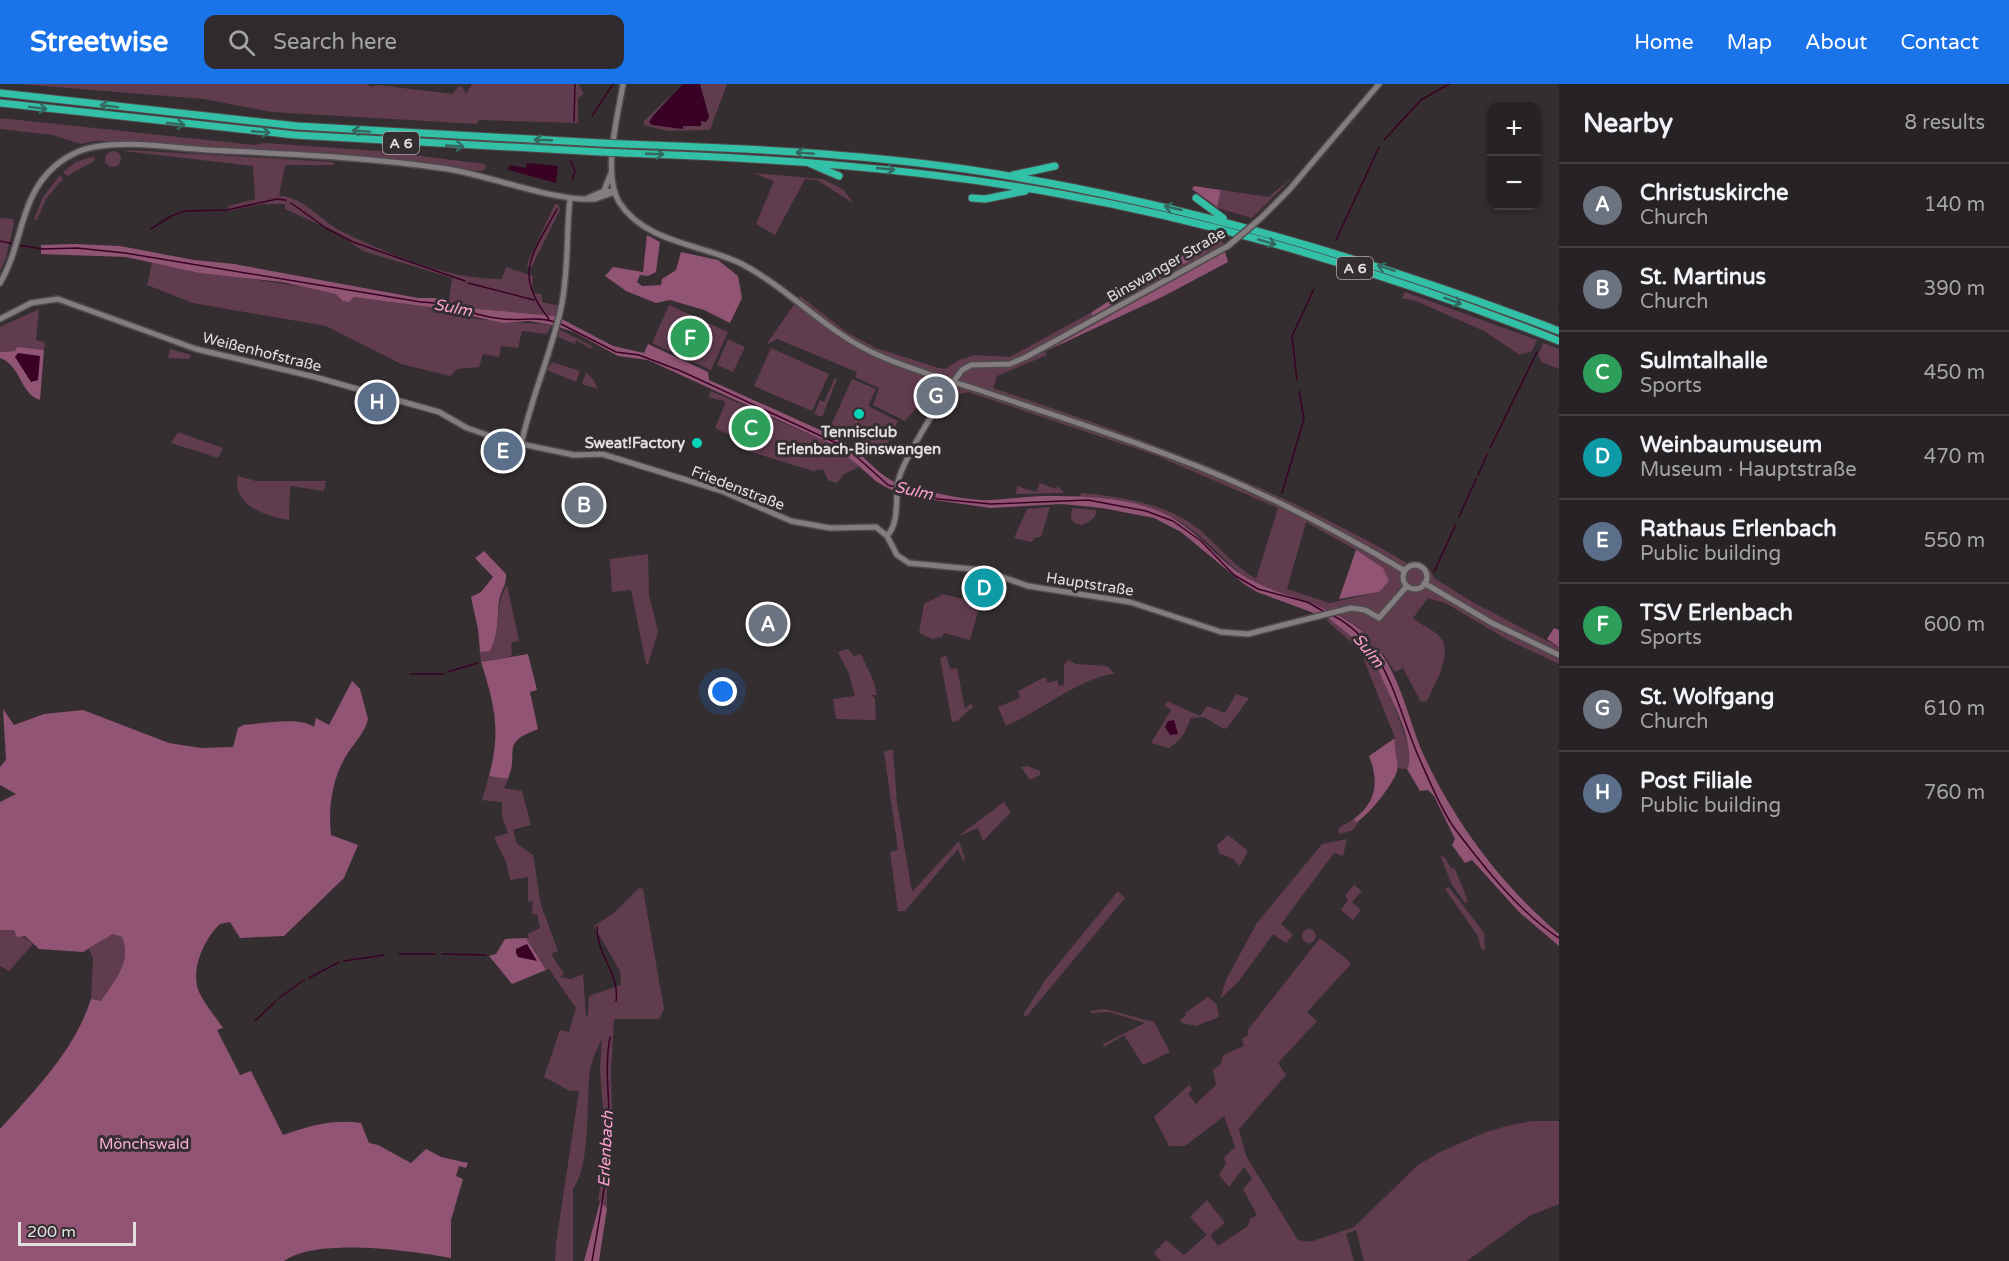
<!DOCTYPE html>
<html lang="en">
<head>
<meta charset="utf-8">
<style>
	body { margin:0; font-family:"Varela Round",sans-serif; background:#2f2a2d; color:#f1f3f6 }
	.controls { position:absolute; right:18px; top:18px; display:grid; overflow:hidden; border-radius:12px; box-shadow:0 3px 9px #0003 }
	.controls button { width:54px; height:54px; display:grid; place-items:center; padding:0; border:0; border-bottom:2px solid #433f42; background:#272225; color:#f1f3f6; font:30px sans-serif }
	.scale { position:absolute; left:18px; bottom:15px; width:118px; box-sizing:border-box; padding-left:6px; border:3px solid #e3dfe1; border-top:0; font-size:16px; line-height:21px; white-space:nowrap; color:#e3dfe1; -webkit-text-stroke:4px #342e31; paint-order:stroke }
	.you { position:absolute; left:723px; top:608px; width:21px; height:21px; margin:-15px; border:4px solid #fff; border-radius:50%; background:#1a73e8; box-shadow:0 0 0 9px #1a73e833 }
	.badge { display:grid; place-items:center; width:39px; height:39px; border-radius:50%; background:#1a73e8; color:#fff; font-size:20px; font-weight:700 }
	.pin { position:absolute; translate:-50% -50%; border:3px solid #fff; box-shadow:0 2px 6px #0006 }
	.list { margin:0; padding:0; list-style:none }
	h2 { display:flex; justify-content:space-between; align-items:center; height:78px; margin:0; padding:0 24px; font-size:26px }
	h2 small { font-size:20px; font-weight:400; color:#a4a4a7 }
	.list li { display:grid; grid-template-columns:39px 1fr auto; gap:18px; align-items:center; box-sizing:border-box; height:84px; padding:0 24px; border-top:2px solid #433f42 }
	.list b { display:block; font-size:22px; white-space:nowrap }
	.list p { margin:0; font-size:20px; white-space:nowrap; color:#a4a4a7 }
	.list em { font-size:20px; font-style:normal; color:#a4a4a7 }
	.icon { flex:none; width:33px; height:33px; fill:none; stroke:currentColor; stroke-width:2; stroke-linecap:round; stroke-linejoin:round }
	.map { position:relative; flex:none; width:1559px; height:1177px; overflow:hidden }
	header { display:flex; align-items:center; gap:36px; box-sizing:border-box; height:84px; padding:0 30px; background:#1a73e8; color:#fff }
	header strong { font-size:28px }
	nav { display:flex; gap:33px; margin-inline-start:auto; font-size:21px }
	.search { width:420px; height:54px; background:#2f2a2d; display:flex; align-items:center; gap:15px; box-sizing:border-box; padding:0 21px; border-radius:12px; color:#a4a4a7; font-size:22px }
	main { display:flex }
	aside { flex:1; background:#272225 }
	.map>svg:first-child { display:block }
	.green { fill:#613c4f; fill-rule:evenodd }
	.forest { fill:#925474 }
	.water { fill:#390225 }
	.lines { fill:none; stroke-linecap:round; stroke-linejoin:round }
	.stream { stroke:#390225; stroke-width:1.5 }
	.secondary-casing { stroke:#504a4d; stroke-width:8 }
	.highway-casing { stroke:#504a4d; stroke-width:9 }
	.secondary { stroke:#847d80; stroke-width:5 }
	.highway { stroke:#32c0a6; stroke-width:7 }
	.secondary-bridge-casing { stroke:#504a4d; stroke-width:8; stroke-linecap:butt }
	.highway-bridge-casing { stroke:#504a4d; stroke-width:9; stroke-linecap:butt }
	.secondary-bridge { stroke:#847d80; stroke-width:5 }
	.highway-bridge { stroke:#32c0a6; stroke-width:7 }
	.oneway { stroke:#336860 }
	.poi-dot { fill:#05d5b6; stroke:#342e31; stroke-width:2 }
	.labels { text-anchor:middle; stroke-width:6; stroke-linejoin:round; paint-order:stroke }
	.shield { fill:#342e31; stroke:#aeaaac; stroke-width:1.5 }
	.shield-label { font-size:14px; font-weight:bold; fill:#e3dfe1 }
	.street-label { font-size:15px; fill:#e3dfe1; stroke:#342e31 }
	.poi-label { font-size:15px; font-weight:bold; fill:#e3dfe1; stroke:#342e31 }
	.park-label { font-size:15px; fill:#fbb0d5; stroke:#342e31 }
	.water-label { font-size:16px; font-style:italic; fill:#fda1d0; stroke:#342e31 }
</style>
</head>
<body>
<header>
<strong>Streetwise</strong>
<div class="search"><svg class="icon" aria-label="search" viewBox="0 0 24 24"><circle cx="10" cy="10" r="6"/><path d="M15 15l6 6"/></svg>Search here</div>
<nav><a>Home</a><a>Map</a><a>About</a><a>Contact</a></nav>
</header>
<main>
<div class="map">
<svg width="1559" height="1177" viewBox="0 0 1559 1177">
	<rect width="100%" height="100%" fill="#342e31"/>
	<path class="green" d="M19 0H366L372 3 377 1 453 10 458 2 462 3 466 10 472 0H578L584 10 578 14V39L479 36 477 40 272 28 204 15Z
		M700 0H727L710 46 668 47 644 41V37L676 6 653 32 683 42 709 33Z
		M0 34 254 61 264 59 380 67 485 80 486 84 481 87 345 71 155 60 149 57H95L81 60 53 51 0 45Z
		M127 66 334 78V81H285L279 112C302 111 322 138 343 148 391 171 448 196 502 195L506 183 533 192 532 209 542 210V218L559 222 556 232 478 225 449 216 452 194 363 167 336 148 285 125V120H262L229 127 228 122 255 115 253 82 124 67Z
		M105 75a8 8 0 1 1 16 0a8 8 0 1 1-16 0Z
		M95 72 94 77 67 92 63 88 76 78Z
		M753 89 823 95 844 106 853 119 817 96 805 95 775 151 756 140 774 97Z
		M60 91 63 95 46 115 37 136 34 135 43 113Z
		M1295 91 1252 134 1214 123 1217 122 1221 106 1269 113Z
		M555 120H558L560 126 531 184 527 182 528 178Z
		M0 134 13 135 14 139 6 174 0 187Z
		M1223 158 1225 168 1045 267 1047 271 997 292 993 304C1137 352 1275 402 1407 479 1419 478 1430 482 1434 494L1474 519 1559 563V580L1508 556 1447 520 1428 514 1413 534C1421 541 1434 546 1440 553 1454 569 1434 601 1427 617L1421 618 1403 584 1395 588 1382 568 1377 584 1387 601 1411 669 1407 685 1397 684 1393 665 1395 654 1360 566 1326 536 1330 535 1361 550 1362 546C1326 517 1291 518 1253 497 1232 486 1219 468 1201 453 1166 423 1124 417 1080 413L1081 409C1121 413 1167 419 1200 446 1219 463 1234 482 1256 495L1278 424 1155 371 968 308 957 311 945 306 932 331 917 323 905 337 873 321 879 304 855 293 857 288 777 255 766 261 800 212 848 249 876 264 939 284 945 285 959 276 974 271 1010 273 1092 228 1093 232ZM1306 438 1356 466 1379 508 1330 519 1287 505Z
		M152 179 430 223 477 235 552 241 547 250 522 247 518 264 501 262 499 273 483 270 479 283 457 285 450 292 401 280 326 242 193 219 147 201Z
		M1405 208 1537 256 1532 267 1520 271 1484 247 1416 217 1402 214Z
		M669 221 728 248 711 286 652 259Z
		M39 225 36 256 45 258 44 266 17 264 15 267 0 268V243Z
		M560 246 592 262 591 265 576 256 575 260 558 253Z
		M728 255 745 263 733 288 717 281Z
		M1543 259 1559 265V285L1542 278 1538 271Z
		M771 264 829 290 812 327 754 302Z
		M170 265 191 271 189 275 168 274Z
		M552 278 580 287 576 298 547 286Z
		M586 288 593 295 598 305 582 300Z
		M835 294 837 295 822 333 814 330 820 316 824 318Z
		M852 295 876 305 868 322 898 337 883 369 829 346Z
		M711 307 836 362 848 370 859 383 844 390 837 399 828 396 823 385 813 387 745 366 740 356 715 344 725 320 724 317 708 313Z
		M178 348 223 364 218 374 171 359Z
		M238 392 256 397H326L324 407 290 402 289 436C267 433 231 421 238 392Z
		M1040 399 1056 405 1058 402 1064 409 1016 410 1017 402 1036 408Z
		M1050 423 1041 453H1036L1031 458 1014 454 1027 425Z
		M1072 424 1096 426C1097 435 1089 437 1082 441L1074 439 1071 434Z
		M648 470 649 511 658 548 648 580H646L631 506 612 508 610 475Z
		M507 501 519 557 511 559 512 572 481 578 480 568 490 567C504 541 493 523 507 501Z
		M943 510 967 516 968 512 974 514 973 522 979 524 970 556 944 549 942 553 932 555 919 549 924 520Z
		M848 565 854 572 861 570 874 598 877 611H871L875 614 876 636 836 635 833 615 855 612 849 590 838 568Z
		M946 571 950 585 957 584 965 625 971 619 973 623 957 637 952 638 940 574Z
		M1068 576 1076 580 1107 582 1115 590C1085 591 1037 629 1006 642L998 623 1020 614 1018 607 1045 593 1048 599 1057 596 1059 602 1064 601V581Z
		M1236 610 1249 614 1227 644 1224 645 1204 633 1191 634C1185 648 1183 655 1169 664L1151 659 1171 626 1165 622 1167 617 1200 632 1207 622 1225 629Z
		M893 665 897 719 912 808 959 757 965 775 963 777 958 765 905 827H898L890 768 898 766 884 668Z
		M1028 682 1040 687V691L1030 696 1021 683Z
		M489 692 508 695 504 704 522 707 531 741 513 746 517 760 533 771 541 821 558 867 551 870 564 890 560 893 571 895 583 890 586 933 588 931 589 912 621 901 620 887 594 842 614 829 639 804 643 805 664 925 659 935H614L611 988 613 1060 607 1104V1124L598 1116 606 1066 600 986 602 954C598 963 592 975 590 985 586 1016 591 1081 573 1105V1177H555L556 1159 579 1007H570L544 993 560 946 569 948 576 924 549 885 546 886 526 854H529L527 850 540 844 537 830H532L533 817 528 818V793L510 796 506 778 494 753 508 749 502 732V718L482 716Z
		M1004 718 1011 728 983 757 978 744 957 753Z
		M1354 735 1359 737 1353 746 1340 750 1338 747 1340 743Z
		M1228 751 1248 767 1240 782 1233 775 1219 769 1217 761Z
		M1347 755 1343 772 1334 769 1281 840 1293 851 1286 859 1273 850 1239 897 1220 915 1226 896 1257 839 1322 760Z
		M1440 771 1445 774 1451 784 1455 785 1468 817 1465 819 1452 801Z
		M1354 801 1362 807 1352 818 1361 826 1353 836 1341 826 1348 816 1345 812Z
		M1449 803 1484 849 1485 866 1481 865 1478 852 1445 805Z
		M1118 807 1125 814 1026 933 1023 931 1046 895Z
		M1302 852a7 7 0 1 1 14 0a7 7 0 1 1-14 0Z
		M4 845 14 846 33 860 9 887 0 882V846Z
		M113 850 122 853C132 879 115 895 101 917L91 915 93 875 89 865Z
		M1320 854 1350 878V881L1307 928 1317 937 1278 979 1286 991 1239 1045 1246 1072 1298 1156 1310 1158 1354 1143 1418 1081 1440 1068 1486 1048 1507 1042 1532 1037H1559V1120L1529 1132 1467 1177H1364L1356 1146 1346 1150 1354 1177H1161L1154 1169 1166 1156 1184 1171 1207 1151 1190 1133 1207 1116 1225 1139 1210 1151 1218 1162 1248 1142 1250 1135 1257 1131 1243 1105 1252 1095 1244 1083 1229 1103 1219 1091 1226 1079 1224 1074 1235 1063 1224 1032 1185 1062H1169L1154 1033 1189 1001 1192 1005 1188 1010 1196 1020 1216 1001 1213 986 1221 980 1223 971 1244 962 1242 955 1249 950 1247 947Z
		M1208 913 1217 921 1219 933 1196 942 1182 939 1180 936 1186 931 1185 929Z
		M1105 925 1154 938 1170 968 1143 981 1124 951 1104 963 1103 960 1145 939 1109 928 1091 929 1090 927Z"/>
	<path class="forest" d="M1194 102 1221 106 1217 123 1192 105Z
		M647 151 660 158 656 188 648 192 640 191 637 198 642 202 661 201 662 195 676 186 681 168 718 176 738 192 742 214 730 239 704 226 670 216 656 219 626 207 605 192 613 183 643 188Z
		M1223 158 1092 232V228L1192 163Z
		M75 160 120 162 194 176 234 180 418 214H441L478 225 556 232 613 262 644 269 648 260 708 288 709 296 840 355C863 368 874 389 897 399L895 408 877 398 836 362 648 276 618 272 574 248 552 241 529 237 503 239 430 223 354 213 349 218 343 217 336 210 282 198 200 189 126 173 41 170V161Z
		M1225 168 1228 178 1164 212 1044 268Z
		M17 263 44 266 40 316C20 310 21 281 0 274V268L15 267Z
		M901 401C927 407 954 414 981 416 1002 417 1024 412 1045 412 1080 412 1120 413 1153 425 1200 442 1215 479 1255 498 1293 517 1328 519 1362 547L1361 550 1353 554 1330 535 1257 508 1244 500 1181 448 1154 434 1102 424 1062 420 990 424 935 416 900 407Z
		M1356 466 1383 484 1389 497 1379 508 1339 515Z
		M484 467 506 490C507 502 500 507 499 518 497 537 499 549 490 567L480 568 478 545 471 513 481 508 493 493 475 474Z
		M1554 544 1559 546V563L1547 555Z
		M1381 569C1401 598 1408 632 1421 665 1452 735 1501 801 1559 850V862L1519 828 1472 776 1465 779 1452 761 1455 755 1434 712 1428 706 1420 707 1407 685C1419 660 1383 601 1374 575Z
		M528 570 537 606 530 608 538 645C499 660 520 665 508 695L489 692C501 647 495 622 481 578Z
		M352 597 360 605 368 635C365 649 353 660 346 672 332 695 328 724 331 751L358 761 344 794 284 852 240 854 230 838 220 840C204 855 190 886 199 908 205 921 215 932 223 944L217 946 240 991 251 987 283 1051C310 1042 333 1035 361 1039L369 1059 378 1061 411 1079 426 1065 441 1073 468 1079 466 1084 459 1082 456 1092 463 1095 451 1136V1174C411 1167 318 1153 284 1177H0V1045C35 1006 75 966 91 915L101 917C115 895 132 879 122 853L113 850 83 868 39 865 25 852 17 853 14 846H0V718L16 710 0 701V683L6 676 3 625 14 641 44 630 83 626 169 659 201 664 233 663 238 644 243 641C262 640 299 632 314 643L316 634 329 641Z
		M1395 654C1393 665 1399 677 1397 687 1394 699 1367 734 1356 738L1354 735C1377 718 1379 697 1369 672Z
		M526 854 546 886 512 900 489 872 496 870 505 855Z
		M600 1118 607 1124 599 1177H584Z"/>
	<path class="water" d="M683 0H700L709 33 706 38 701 37V42H683V45L652 41 649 38 653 32Z
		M527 79 558 82 556 99 508 86 509 81 526 84Z
		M18 269 40 272 38 296 31 298 15 273Z
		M1174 636 1178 650 1170 651 1165 643 1168 637Z
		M527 860 537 877 518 873 516 869V865Z"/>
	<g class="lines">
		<path class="stream" d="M592 32 613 0
			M574 37 575 0
			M1384 56 1421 16 1449 0
			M571 77 575 87 572 96
			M291 119 326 144 353 158 465 197
			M151 145 171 132 185 127 227 126 277 115 286 116
			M1336 156 1379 63
			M0 157 14 160
			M18 161 43 165 77 164 125 169 421 218C450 218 474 233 503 235 521 237 538 232 555 238
			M468 199 534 216
			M1559 225V224
			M549 235C512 189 533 170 557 125
			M559 239 616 268 639 271 681 287 847 364 888 401 938 415 991 420 1088 416 1146 427 1173 437 1201 457 1234 491 1258 505 1307 518 1325 528
			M1297 296 1292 252 1314 205
			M1490 364 1537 268
			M1478 391 1487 370
			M1282 409 1304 335 1299 307
			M1459 433 1476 395
			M1434 488 1456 440
			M1332 531C1389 560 1396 623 1420 676 1430 698 1441 726 1455 745 1484 783 1519 828 1559 854
			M448 588 477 579
			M410 590H444
			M597 843C596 870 620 889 616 917
			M399 870H436
			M442 870 486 871
			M344 877 384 871
			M309 894 339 878
			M279 914 304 896
			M255 937 276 917
			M592 1177C600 1133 608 1089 609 1045 610 1014 604 985 610 953"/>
		<defs>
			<path id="secondary" d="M623 0C618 32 602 89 619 118 645 159 702 160 742 180 791 206 827 249 878 271 909 285 941 294 973 304 1041 327 1110 348 1176 374 1256 404 1331 443 1405 487
				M604 107 611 89
				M588 114 604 107 615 108
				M1261 134 1289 106 1379 0
				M0 199C23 161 19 113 55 82 68 71 83 64 100 62 135 57 174 64 209 66 288 70 369 73 448 85 493 93 536 111 581 115H595L615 108
				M0 235 31 219 58 215 196 265 315 293 439 328 467 344 502 356 574 371 602 370 722 407 791 437 830 444 876 443 887 452 897 471 909 479 982 486 1028 502 1130 518 1221 548 1248 550 1351 524 1365 526 1379 534 1407 502
				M943 294 946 304 945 313
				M521 361C531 314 551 270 561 224 569 187 566 150 570 114
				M887 452C900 438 895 415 898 398 902 376 947 306 962 286L971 281 1010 280 1026 273 1228 162
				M1403 493a12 12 0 1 1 24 0a12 12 0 1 1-24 0Z
				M1424 499 1492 539 1559 571"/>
			<path id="highway" d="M0 9 297 42 601 59
				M0 19 295 51 601 68
				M624 60C738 64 853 69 965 85 1170 115 1366 173 1559 247
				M624 69C770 74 916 84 1060 110 1231 141 1398 193 1559 257
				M809 79 839 92
				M1013 91 1055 82
				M972 114 985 115 1025 107
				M1196 114 1223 134"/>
		</defs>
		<use href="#secondary" class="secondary-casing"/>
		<use href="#highway" class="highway-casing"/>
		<use href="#secondary" class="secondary"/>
		<use href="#highway" class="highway"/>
		<defs>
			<path id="secondary-bridge" d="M1228 162 1261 134"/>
			<path id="highway-bridge" d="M601 59 624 60
				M601 68 624 69"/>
		</defs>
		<use href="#secondary-bridge" class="secondary-bridge-casing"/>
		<use href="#highway-bridge" class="highway-bridge-casing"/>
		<use href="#secondary-bridge" class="secondary-bridge"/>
		<use href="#highway-bridge" class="highway-bridge"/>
	</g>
	<defs><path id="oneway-shaft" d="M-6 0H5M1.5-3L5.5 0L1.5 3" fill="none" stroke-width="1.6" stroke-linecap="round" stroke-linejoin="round" transform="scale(1.5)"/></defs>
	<g class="oneway">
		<use href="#oneway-shaft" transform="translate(109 22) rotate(-173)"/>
		<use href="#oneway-shaft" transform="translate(38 24) rotate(7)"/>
		<use href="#oneway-shaft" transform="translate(176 40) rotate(6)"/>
		<use href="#oneway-shaft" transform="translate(361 47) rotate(-176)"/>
		<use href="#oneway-shaft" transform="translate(261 48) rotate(5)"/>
		<use href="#oneway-shaft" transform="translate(543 56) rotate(-178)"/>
		<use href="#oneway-shaft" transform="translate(455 62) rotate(3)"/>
		<use href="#oneway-shaft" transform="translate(805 69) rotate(-175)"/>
		<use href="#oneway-shaft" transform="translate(655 70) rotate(2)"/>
		<use href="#oneway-shaft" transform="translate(886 85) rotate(6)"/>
		<use href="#oneway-shaft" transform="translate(1173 124) rotate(-167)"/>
		<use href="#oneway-shaft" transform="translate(1267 158) rotate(16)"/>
		<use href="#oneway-shaft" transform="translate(1386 184) rotate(-162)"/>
		<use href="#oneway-shaft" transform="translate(1453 217) rotate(20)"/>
	</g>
	<g class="poi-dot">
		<circle cx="859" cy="330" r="6"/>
		<circle cx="697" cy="359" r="6"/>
	</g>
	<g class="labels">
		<g class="shield">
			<rect x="383" y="48" width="36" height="22" rx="4.5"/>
			<rect x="1337" y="173" width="36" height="22" rx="4.5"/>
		</g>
		<g class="shield-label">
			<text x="401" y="64">A 6</text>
			<text x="1355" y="189">A 6</text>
		</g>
		<g class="street-label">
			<text transform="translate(1166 181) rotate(-30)" y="5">Binswanger Straße</text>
			<text transform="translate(262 268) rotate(14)" y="5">Weißenhofstraße</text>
			<text transform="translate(738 404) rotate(21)" y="5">Friedenstraße</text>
			<text transform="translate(1090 500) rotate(9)" y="5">Hauptstraße</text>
		</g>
		<g class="poi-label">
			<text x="859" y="353">Tennisclub<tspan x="859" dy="17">Erlenbach-Binswangen</tspan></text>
			<text x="685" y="364" text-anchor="end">Sweat!Factory</text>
		</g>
		<g class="park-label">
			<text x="144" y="1065">Mönchswald</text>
		</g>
		<g class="water-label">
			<text transform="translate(453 223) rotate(11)" y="6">Sulm</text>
			<text transform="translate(914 406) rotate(13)" y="6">Sulm</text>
			<text transform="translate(1369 566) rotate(51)" y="6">Sulm</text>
			<text transform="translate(605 1065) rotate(-87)" y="6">Erlenbach</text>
		</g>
	</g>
</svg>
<div class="controls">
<button>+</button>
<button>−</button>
</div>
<div class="scale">200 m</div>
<div class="you"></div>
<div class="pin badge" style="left:768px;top:540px;background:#6b7280">A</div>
<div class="pin badge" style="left:584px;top:421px;background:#6b7280">B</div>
<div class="pin badge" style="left:751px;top:344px;background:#2e9e5b">C</div>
<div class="pin badge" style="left:984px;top:504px;background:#0f9aa8">D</div>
<div class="pin badge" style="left:503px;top:367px;background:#5c6f8a">E</div>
<div class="pin badge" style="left:690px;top:254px;background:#2e9e5b">F</div>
<div class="pin badge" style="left:936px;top:312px;background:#6b7280">G</div>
<div class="pin badge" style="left:377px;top:318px;background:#5c6f8a">H</div>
</div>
<aside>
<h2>Nearby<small>8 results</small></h2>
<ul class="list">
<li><span class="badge" style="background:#6b7280">A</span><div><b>Christuskirche</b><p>Church</p></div><em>140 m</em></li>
<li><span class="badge" style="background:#6b7280">B</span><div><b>St. Martinus</b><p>Church</p></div><em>390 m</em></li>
<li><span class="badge" style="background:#2e9e5b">C</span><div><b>Sulmtalhalle</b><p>Sports</p></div><em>450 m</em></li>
<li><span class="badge" style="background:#0f9aa8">D</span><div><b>Weinbaumuseum</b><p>Museum · Hauptstraße</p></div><em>470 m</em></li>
<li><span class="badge" style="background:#5c6f8a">E</span><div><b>Rathaus Erlenbach</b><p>Public building</p></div><em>550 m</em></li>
<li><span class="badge" style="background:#2e9e5b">F</span><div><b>TSV Erlenbach</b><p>Sports</p></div><em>600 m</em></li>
<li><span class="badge" style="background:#6b7280">G</span><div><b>St. Wolfgang</b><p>Church</p></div><em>610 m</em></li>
<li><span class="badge" style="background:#5c6f8a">H</span><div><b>Post Filiale</b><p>Public building</p></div><em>760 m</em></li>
</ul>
</aside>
</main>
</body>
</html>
